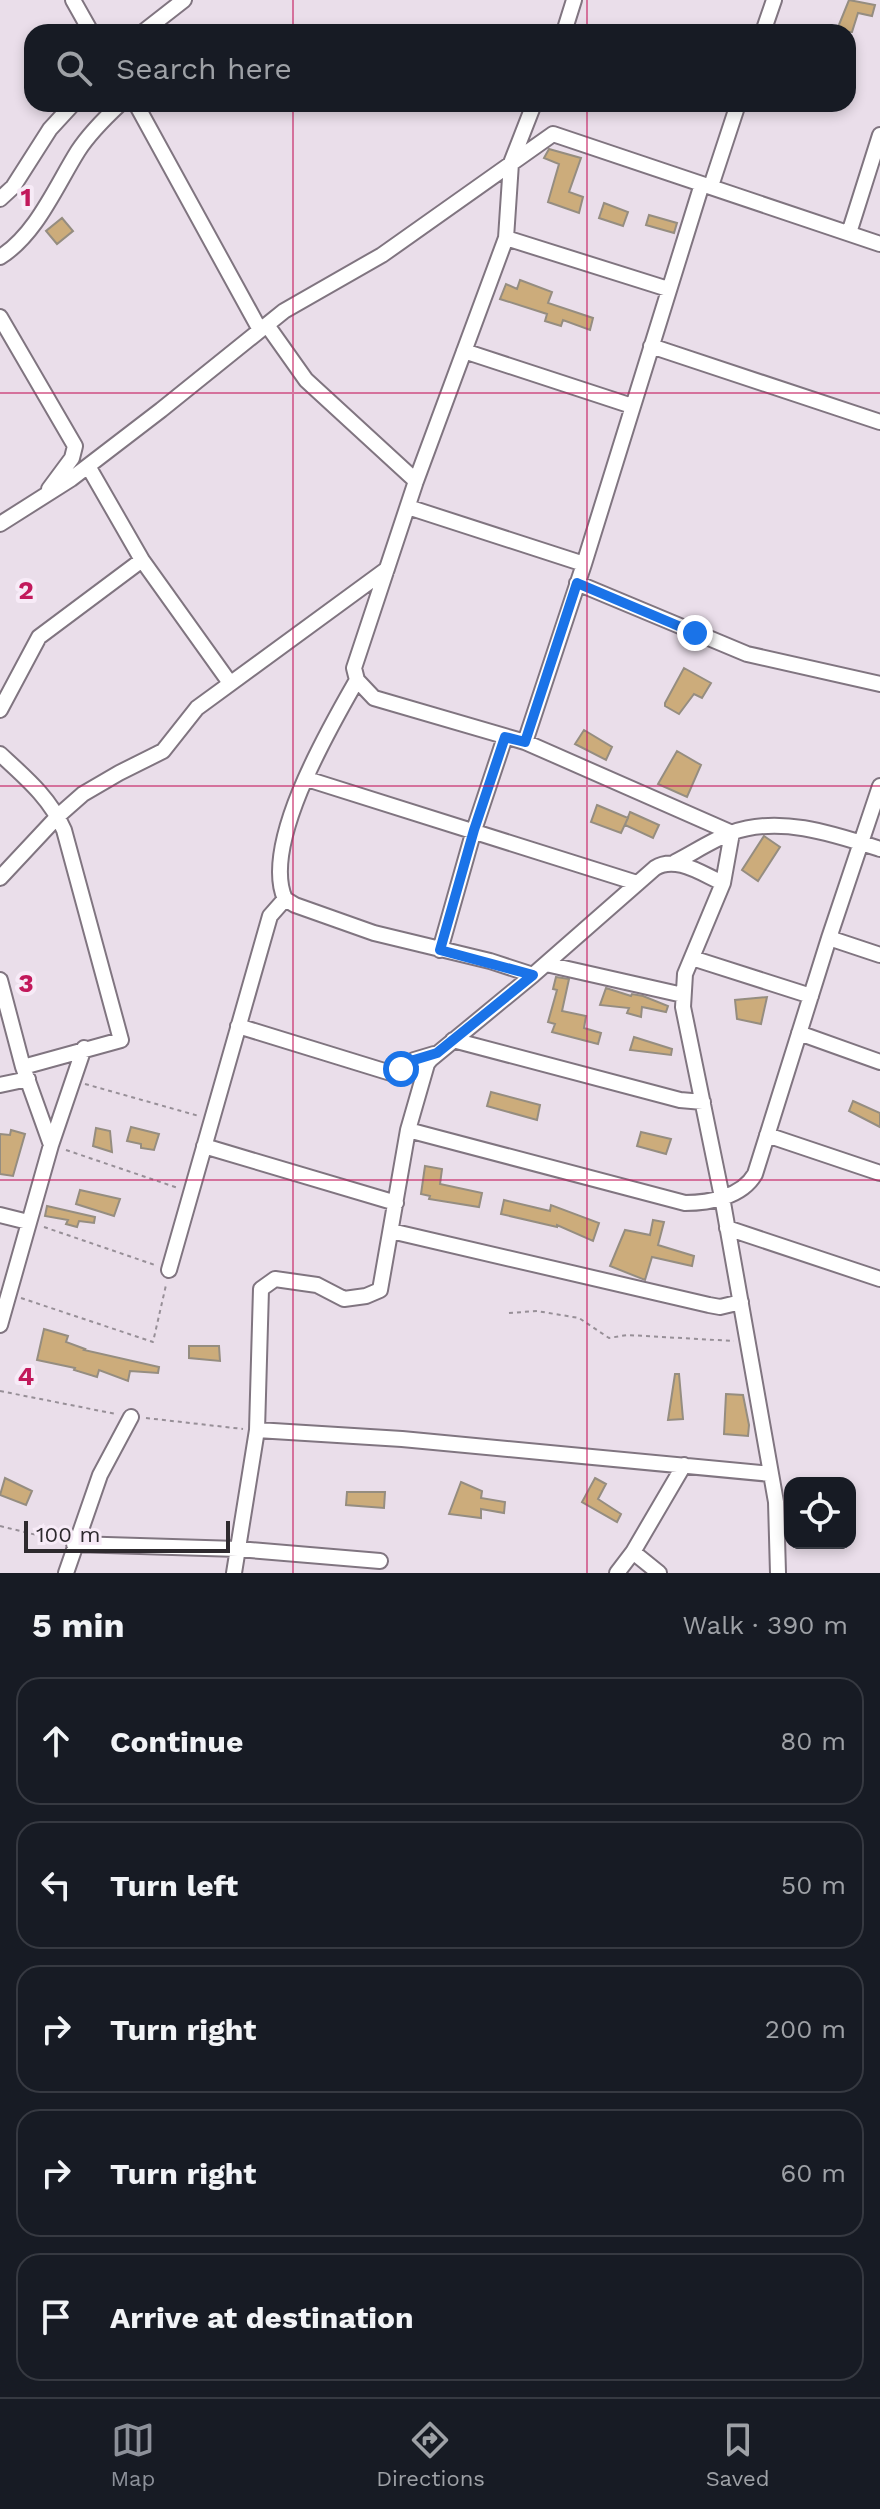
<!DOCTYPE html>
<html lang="en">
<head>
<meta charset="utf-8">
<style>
	body { margin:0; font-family:"Work Sans",sans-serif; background:#20242c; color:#f1f3f6 }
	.controls { position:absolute; right:24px; bottom:24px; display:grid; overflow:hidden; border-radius:16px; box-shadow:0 4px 12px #0003 }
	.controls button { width:72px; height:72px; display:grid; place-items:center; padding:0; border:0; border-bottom:2px solid #363941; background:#171b24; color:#f1f3f6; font:40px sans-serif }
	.scale { position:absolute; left:24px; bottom:20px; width:206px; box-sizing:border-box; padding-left:8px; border:4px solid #2e2a2e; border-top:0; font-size:22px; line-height:28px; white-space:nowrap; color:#2e2a2e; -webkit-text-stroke:6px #f7ebf7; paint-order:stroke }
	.stop { position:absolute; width:24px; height:24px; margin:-18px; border:6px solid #1a73e8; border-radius:50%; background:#fff }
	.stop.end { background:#1a73e8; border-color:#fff; box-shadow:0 2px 8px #0008 }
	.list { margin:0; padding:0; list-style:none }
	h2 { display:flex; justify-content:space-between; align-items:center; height:104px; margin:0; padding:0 32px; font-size:34px }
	h2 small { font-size:26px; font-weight:400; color:#9ea1a6 }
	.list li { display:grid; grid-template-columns:52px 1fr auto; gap:24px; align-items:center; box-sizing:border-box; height:128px; margin:0 16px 16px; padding:0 16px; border:2px solid #363941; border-radius:24px }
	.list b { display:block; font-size:30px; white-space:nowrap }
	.list em { font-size:26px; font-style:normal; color:#9ea1a6 }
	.icon { flex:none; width:44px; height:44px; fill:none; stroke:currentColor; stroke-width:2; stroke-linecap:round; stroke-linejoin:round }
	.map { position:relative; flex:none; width:880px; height:1573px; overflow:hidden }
	.search { position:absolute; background:#171b24; box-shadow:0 4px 12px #0003; left:24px; right:24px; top:24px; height:88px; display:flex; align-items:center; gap:20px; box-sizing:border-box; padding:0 28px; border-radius:24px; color:#9ea1a6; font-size:30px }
	.sheet { height:824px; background:#171b24 }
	nav { display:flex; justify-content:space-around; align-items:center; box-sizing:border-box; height:112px; border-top:2px solid #363941; background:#171b24; font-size:22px; color:#9ea1a6 }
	nav a { display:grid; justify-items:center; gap:4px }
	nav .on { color:#8c9099 }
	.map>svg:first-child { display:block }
	.building { fill:#ccac7b; stroke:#958d80; stroke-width:2 }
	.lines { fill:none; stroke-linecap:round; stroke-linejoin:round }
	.street-casing { stroke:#807580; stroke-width:18 }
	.path { stroke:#978f97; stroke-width:2; stroke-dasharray:4 4; stroke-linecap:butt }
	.street { stroke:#fff; stroke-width:14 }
	.route { stroke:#1a73e8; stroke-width:10 }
	.grid { fill:none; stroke:#c2185b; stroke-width:2; stroke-opacity:0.55 }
	.grid-label { font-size:26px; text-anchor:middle; font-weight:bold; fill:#c2185b; stroke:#f7ebf7; stroke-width:8; stroke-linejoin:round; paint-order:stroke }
</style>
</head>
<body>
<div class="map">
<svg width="880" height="1573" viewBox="0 0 880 1573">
	<rect width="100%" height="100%" fill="#eadeea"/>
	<path class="building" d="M849 0 875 5 872 16 858 13 852 32H836Z
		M549 149 581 158 569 192 583 197 579 213 548 202 559 164 544 158Z
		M604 203 628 212 623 226 599 218Z
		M649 215 677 223 674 233 646 225Z
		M62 218 73 231 57 244 46 231Z
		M520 280 552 292 548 303 593 318 590 330 563 320 561 326 545 321 547 314 500 299 506 284 517 289Z
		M684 668 711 683 702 698 694 694 679 714 665 706V703Z
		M584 730 612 747 606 760 575 744Z
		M677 751 701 765 687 797 658 784Z
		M597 805 628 818 621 833 591 822Z
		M630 812 659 825 653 838 625 825Z
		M764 836 780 847 758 881 742 870Z
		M556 977 569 979 562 1011 586 1016 584 1028 601 1033 598 1044 552 1032 555 1024 548 1022 557 990 553 989Z
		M606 988 631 996 632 994 643 996 668 1006 666 1012 642 1007 641 1017 627 1013 629 1008 600 1005Z
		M767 997 761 1024 737 1019 735 1000Z
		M634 1037 672 1049 671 1055 630 1050Z
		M491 1092 540 1105 537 1120 487 1106Z
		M853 1101 880 1113V1127L849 1111Z
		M131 1127 159 1134 154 1150 141 1148V1144L127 1141Z
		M96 1128 110 1131 112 1152 93 1146Z
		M11 1130 25 1134 13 1176 0 1174V1134L10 1135Z
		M641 1132 671 1139 666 1154 637 1146Z
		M425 1166 442 1169 440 1184 482 1193 479 1207 429 1199 430 1196 421 1194Z
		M80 1190 120 1199 114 1216 76 1204Z
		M504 1200 550 1211 551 1205 599 1223 593 1241 557 1225V1227L501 1214Z
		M47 1206 95 1217 94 1223 79 1221 77 1227 66 1224 68 1220 45 1216Z
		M653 1220 664 1222 658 1245 694 1256 692 1266 652 1257 645 1280 610 1266 625 1230 650 1235Z
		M44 1329 68 1336 66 1342 85 1349 84 1350 159 1367 158 1373 130 1371 128 1381 99 1370 97 1377 74 1370 75 1368 37 1360Z
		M189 1346H219L220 1361 189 1358Z
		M675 1374H679L683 1419 668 1420Z
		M726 1394 743 1395 749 1425 748 1436 724 1434Z
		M5 1478 32 1491 26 1505 0 1495Z
		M595 1478 606 1484 598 1499 621 1514 617 1522 582 1502Z
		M461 1482 482 1491 481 1498 505 1502 504 1513 481 1509V1518L449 1514Z
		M347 1492H385L384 1508 346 1505Z"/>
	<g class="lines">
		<defs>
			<path id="street" d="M73 0 91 32
				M143 32 184 0
				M564 32 574 0
				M763 32 774 0
				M136 104 260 330
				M534 104 511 163 506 238 416 481 354 668 357 680 374 698 525 742 732 833 723 883 685 974 683 1007 722 1197 776 1502 778 1573
				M711 186 738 104
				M0 199 13 187 50 129 73 104
				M849 233 880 135
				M506 238 668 289
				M0 257C36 235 56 186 78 151 89 134 105 118 120 104
				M0 317 75 446 72 458 49 489
				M267 325 306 380 416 481
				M651 346 880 422
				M464 351 632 406
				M88 466 142 560 230 683
				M408 507 584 564
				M0 524 71 479 161 410 284 311 382 255 553 134 880 244
				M577 583 747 654 880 684
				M357 680C329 729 261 845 285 899L295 905 374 933 490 961 533 975
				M0 710 39 637 142 560
				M525 742 584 564 702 184
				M0 754C26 778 50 798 64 830L121 1040 23 1067
				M307 779 637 883
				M675 862C693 853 712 840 731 833 779 815 834 834 880 849
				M0 878 58 816 83 794 119 773 163 751 197 708 387 569
				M829 938 880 955
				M440 950 474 830 505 737
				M692 958 811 996
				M546 964 683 995
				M0 980 23 1067 51 1145
				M238 1026 394 1074 414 1060 434 1054
				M799 1033 880 1062
				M453 1040 680 1100 703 1102
				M0 1085 28 1079
				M408 1130 685 1203C709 1203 742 1197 755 1174L829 938 880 786
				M767 1135 880 1173
				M204 1146 396 1203
				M0 1215 28 1222
				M727 1228 880 1279
				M391 1231 709 1305 720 1307 741 1302
				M169 1270 270 916 285 899
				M0 1325 51 1145 84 1048
				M257 1430 402 1439 771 1474
				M74 1544 238 1549 380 1561
				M633 1552 659 1573
				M66 1573 100 1475 131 1417
				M234 1573 257 1430 261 1289 275 1279 317 1285 344 1299 366 1296 380 1290 408 1130 427 1064 431 1059 533 975 655 868C676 855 702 874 723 883
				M617 1573 633 1552 684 1465"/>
		</defs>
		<use href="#street" class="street-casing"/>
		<path class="path" d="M85 1084 199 1116
			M66 1150 178 1188
			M44 1227 155 1265
			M21 1298 153 1342 166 1285
			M509 1313 537 1311 579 1318 609 1338 627 1335 734 1341
			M0 1391 116 1414
			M146 1418 243 1429
			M0 1526 61 1541"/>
		<use href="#street" class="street"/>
	</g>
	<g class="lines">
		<path class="route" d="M401 1069 414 1060 437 1053 533 975 440 950 474 830 505 737 525 742 577 583 695 633"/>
	</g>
	<path class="grid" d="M293 0V32M587 0V32M293 104V1573M587 104V1573M0 393H880M0 786H880M0 1180H880"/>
	<g class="grid-label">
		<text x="26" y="206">1</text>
		<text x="26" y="599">2</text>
		<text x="26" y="992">3</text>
		<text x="26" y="1385">4</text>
	</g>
</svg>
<div class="controls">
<button><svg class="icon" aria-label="locate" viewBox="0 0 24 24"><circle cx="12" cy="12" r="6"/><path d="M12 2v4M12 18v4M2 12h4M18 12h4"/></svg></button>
</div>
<div class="scale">100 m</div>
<div class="stop" style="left:401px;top:1069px"></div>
<div class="stop end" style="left:695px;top:633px"></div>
<div class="search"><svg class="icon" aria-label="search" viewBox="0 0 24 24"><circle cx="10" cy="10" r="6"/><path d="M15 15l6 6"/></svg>Search here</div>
</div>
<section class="sheet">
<h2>5 min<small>Walk · 390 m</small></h2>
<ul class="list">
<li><svg class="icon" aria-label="ahead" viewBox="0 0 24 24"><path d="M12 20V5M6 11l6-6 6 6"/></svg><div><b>Continue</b></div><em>80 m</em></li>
<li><svg class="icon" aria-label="left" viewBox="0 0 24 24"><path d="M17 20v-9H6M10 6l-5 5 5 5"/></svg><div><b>Turn left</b></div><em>50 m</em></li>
<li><svg class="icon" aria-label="right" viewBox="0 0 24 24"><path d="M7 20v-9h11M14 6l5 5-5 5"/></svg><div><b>Turn right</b></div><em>200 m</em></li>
<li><svg class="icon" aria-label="right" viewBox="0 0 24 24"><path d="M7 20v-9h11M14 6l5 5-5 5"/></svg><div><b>Turn right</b></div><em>60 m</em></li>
<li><svg class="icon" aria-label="arrive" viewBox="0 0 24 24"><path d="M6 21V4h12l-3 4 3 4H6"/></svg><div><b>Arrive at destination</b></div></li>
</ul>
</section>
<nav>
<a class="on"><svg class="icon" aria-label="map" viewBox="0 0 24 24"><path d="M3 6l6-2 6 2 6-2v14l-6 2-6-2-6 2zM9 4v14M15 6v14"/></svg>Map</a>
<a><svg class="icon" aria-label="directions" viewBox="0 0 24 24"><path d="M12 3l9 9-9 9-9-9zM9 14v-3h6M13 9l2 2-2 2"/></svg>Directions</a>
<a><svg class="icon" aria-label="saved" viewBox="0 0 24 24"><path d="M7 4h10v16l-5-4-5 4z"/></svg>Saved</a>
</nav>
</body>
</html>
